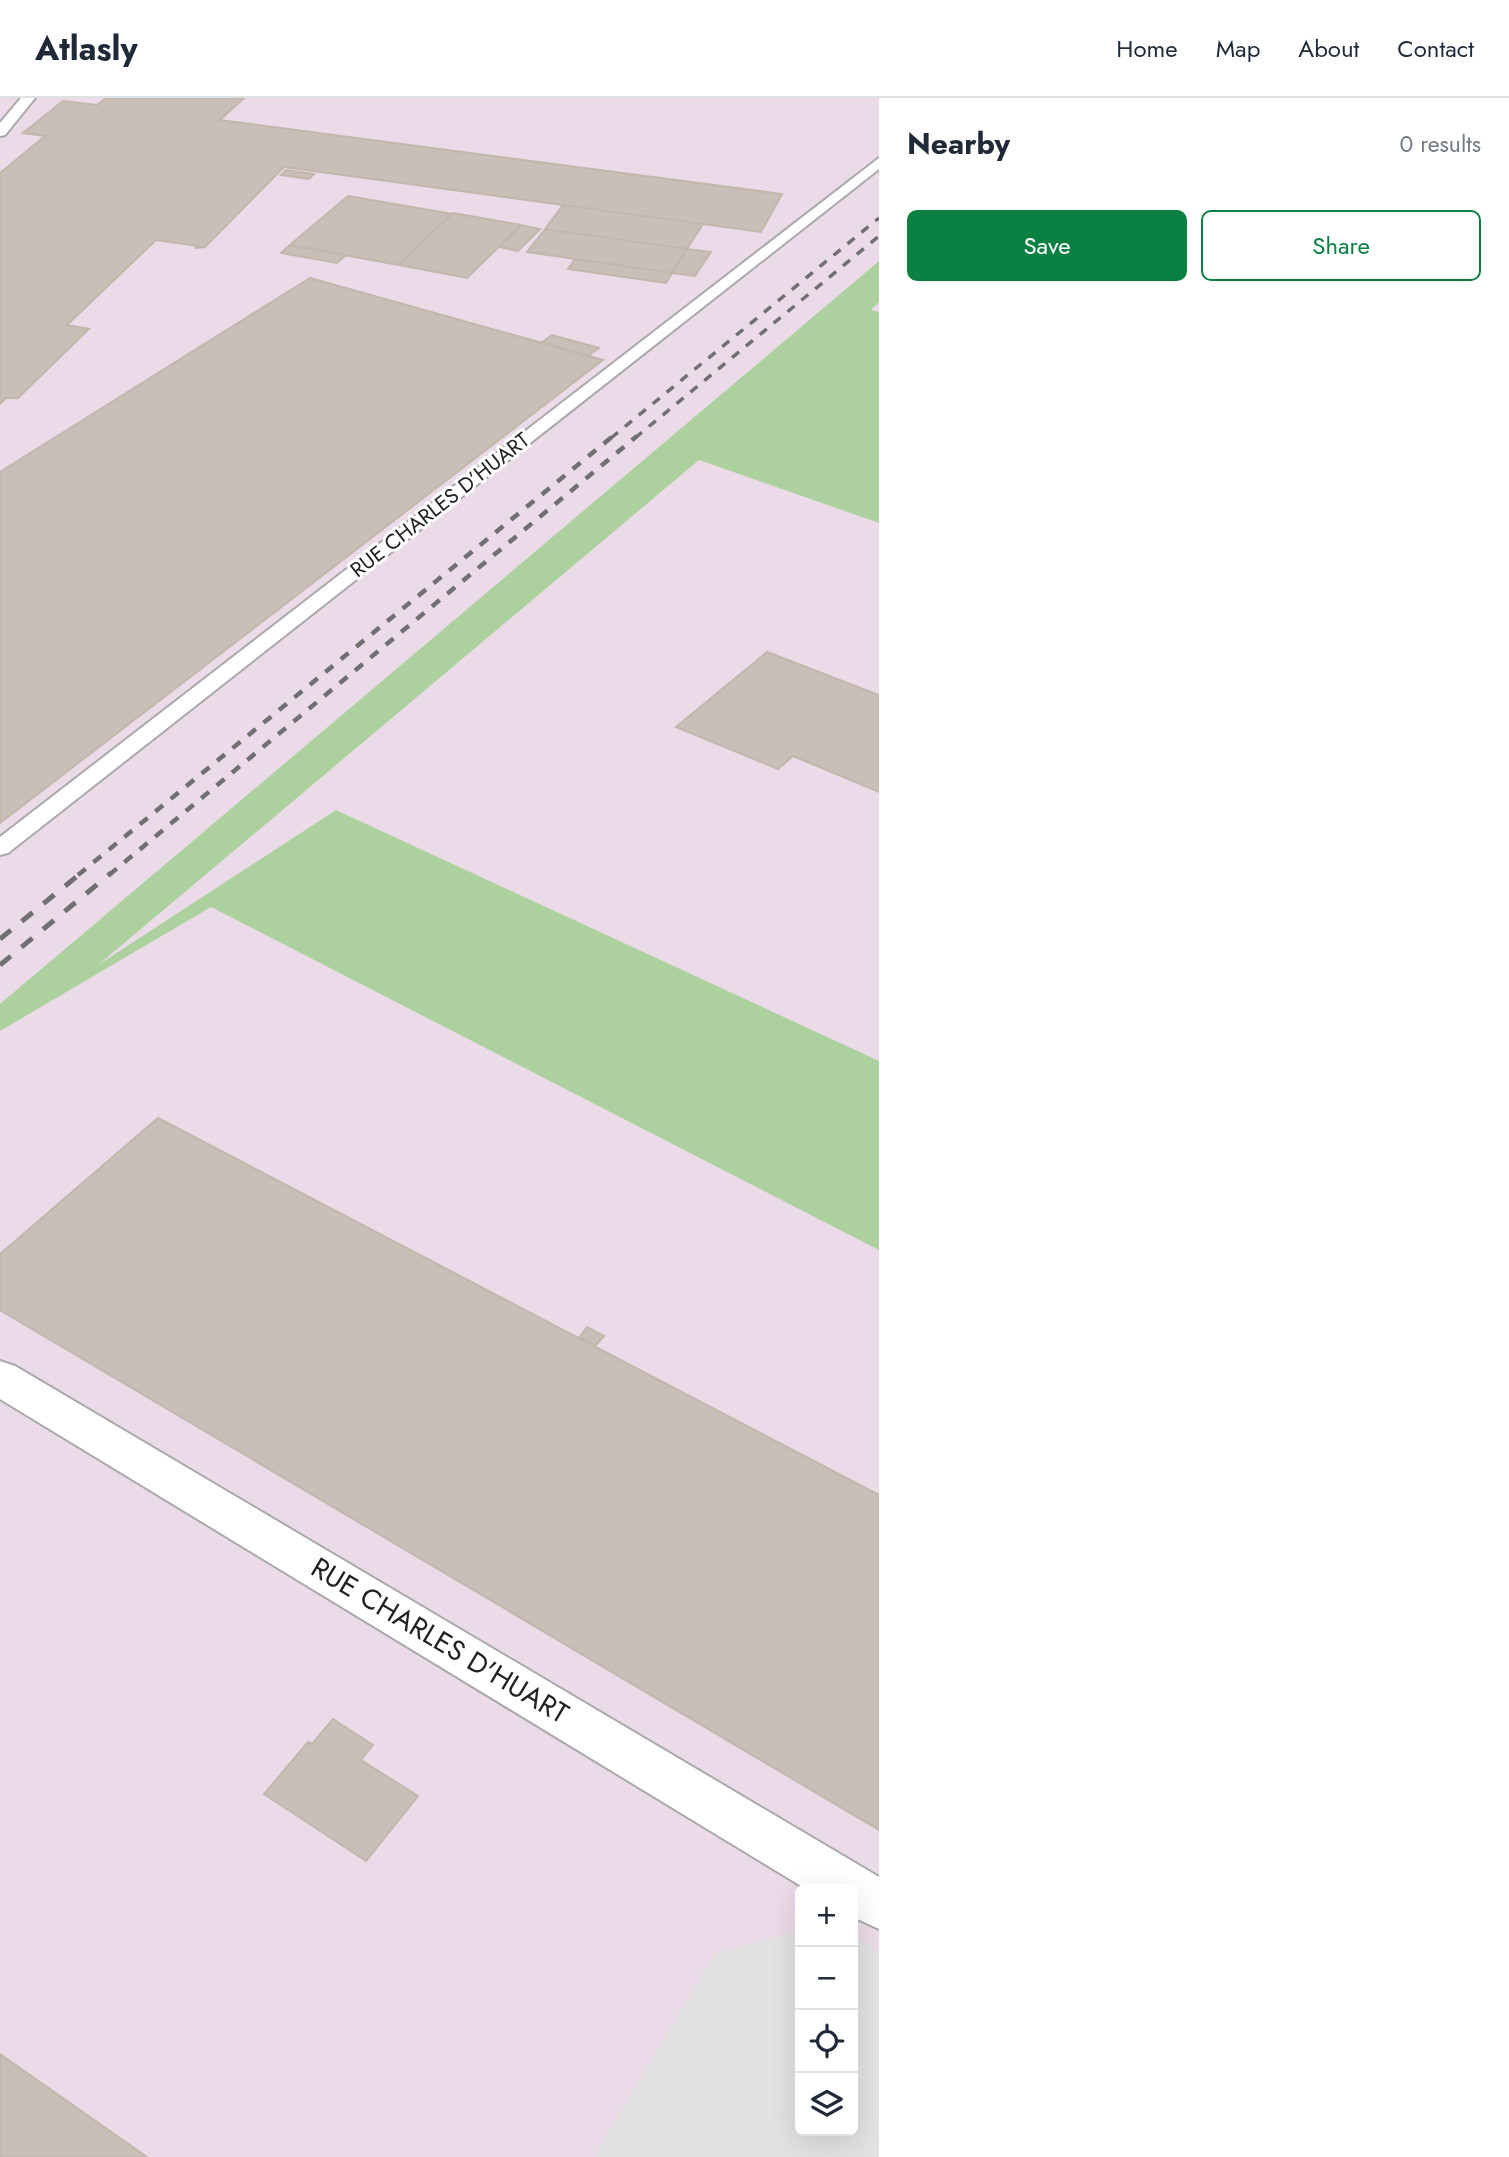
<!DOCTYPE html>
<html lang="en">
<head>
<meta charset="utf-8">
<style>
	body { margin:0; font-family:Jost,sans-serif; background:#f6f6f7; color:#1f2937 }
	.controls { position:absolute; right:21px; bottom:21px; display:grid; overflow:hidden; border-radius:10px; box-shadow:0 7px 28px #0002 }
	.controls button { width:63px; height:63px; display:grid; place-items:center; padding:0; border:0; border-bottom:2px solid #e0e1e3; background:#fff; color:#1f2937; font:35px sans-serif }
	.list { margin:0; padding:0; list-style:none }
	h2 { display:flex; justify-content:space-between; align-items:center; height:91px; margin:0; padding:0 28px; font-size:30px }
	h2 small { font-size:23px; font-weight:400; color:#747a83 }
	.actions { display:flex; gap:14px; padding:21px 28px }
	.actions a { flex:1; padding:16px 0; border:2px solid #0b8043; border-radius:10px; text-align:center; font-size:24px; color:#0b8043 }
	.actions .main { background:#0b8043; color:#fff }
	.icon { flex:none; width:38px; height:38px; fill:none; stroke:currentColor; stroke-width:2; stroke-linecap:round; stroke-linejoin:round }
	.map { position:relative; flex:none; width:879px; height:2059px; overflow:hidden }
	header { display:flex; align-items:center; gap:42px; box-sizing:border-box; height:98px; padding:0 35px; background:#fff; border-bottom:2px solid #e0e1e3 }
	header strong { font-size:33px }
	nav { display:flex; gap:38px; margin-inline-start:auto; font-size:24px }
	main { display:flex }
	aside { flex:1; background:#fff }
	.map>svg:first-child { display:block }
	.industrial { fill:#ebdbe8; fill-rule:evenodd }
	.forest { fill:#add19e }
	.parking { fill:#e2e2e2 }
	.building { fill:#c7bfb8; stroke:#c4b6ab; stroke-width:2 }
	.lines { fill:none; stroke-linecap:round; stroke-linejoin:round }
	.lane-casing { stroke:#a9a9a9; stroke-width:4 }
	.street-casing { stroke:#a9a9a9; stroke-width:4 }
	.lane { fill:#fff; fill-rule:evenodd }
	.street { fill:#fff; fill-rule:evenodd }
	.rail-far2 { stroke:#707070; stroke-width:3.5; stroke-dasharray:9 9; stroke-linecap:butt }
	.rail-far1 { stroke:#707070; stroke-width:4.5; stroke-dasharray:10 10; stroke-linecap:butt }
	.rail { stroke:#707070; stroke-width:5; stroke-dasharray:14 14; stroke-linecap:butt }
	.labels { text-anchor:middle; stroke-width:6; stroke-linejoin:round; paint-order:stroke }
	.far-street-label { font-size:21px; fill:#222; stroke:#fff }
	.near-street-label { font-size:28px; fill:#222; stroke:#fff }
</style>
</head>
<body>
<header>
<strong>Atlasly</strong>
<nav><a>Home</a><a>Map</a><a>About</a><a>Contact</a></nav>
</header>
<main>
<div class="map">
<svg width="879" height="2059" viewBox="0 0 879 2059">
	<rect width="100%" height="100%" fill="#f2efe9"/>
	<path class="industrial" d="M0 0H879V2059H0ZM800 1791H853V2033H800Z"/>
	<path class="forest" d="M879 163V204L871 212 879 214V425L699 362 98 867 336 712 879 963V1152L211 809 0 933V906Z"/>
	<path class="parking" d="M794 1834 800 1835V2033H853V1842L862 1843 879 1854V2059H594L715 1855Z"/>
	<path class="building" d="M106 0H244L220 22 782 96 761 134 284 69 205 149 195 150 198 148 156 142 67 227 89 231 18 300H6L0 306V75L45 38 23 35 63 3 97 7Z
		M286 72 314 76 309 81 281 77Z
		M348 98 452 116 398 167 290 147Z
		M563 107 703 126 687 151 545 131Z
		M453 115 521 127 467 180 398 167Z
		M521 127 540 131 518 153 499 149Z
		M545 131 687 151 672 175 527 154Z
		M290 147 346 157 337 165 281 155Z
		M687 151 711 154 695 178 672 175Z
		M575 161 672 175 666 185 568 171Z
		M310 180 603 262 0 725V374Z
		M552 237 599 250 588 258 541 245Z
		M767 554 879 597V694L793 658 778 671 676 629Z
		M158 1020 879 1397V1732L0 1212V1156Z
		M587 1229 604 1238 595 1248 579 1240Z
		M333 1621 373 1647 361 1662 418 1698 366 1763 264 1696 308 1644 312 1646Z
		M0 1956 147 2059H0Z"/>
	<g class="lines">
		<defs>
			<path id="lane" d="M21 0H35L5 37 0 38V25Z
				M879 60V71L8 755 0 757V739Z"/>
			<path id="street" d="M0 1263 15 1268 879 1779V1831L853 1819V1791H806L0 1301Z"/>
		</defs>
		<use href="#lane" class="lane-casing"/>
		<use href="#street" class="street-casing"/>
		<use href="#lane" class="lane"/>
		<use href="#street" class="street"/>
		<path class="rail-far2" d="M611 340 879 120
			M635 340 879 138"/>
		<path class="rail-far1" d="M78 777 613 338
			M109 777 637 338"/>
		<path class="rail" d="M0 841 81 775
			M0 867 111 775"/>
	</g>
	<g class="labels">
		<g class="far-street-label">
			<text transform="translate(440 407) rotate(-38)" y="7">RUE CHARLES D’HUART</text>
		</g>
		<g class="near-street-label">
			<text transform="translate(440 1542) rotate(31)" y="10">RUE CHARLES D'HUART</text>
		</g>
	</g>
</svg>
<div class="controls">
<button>+</button>
<button>−</button>
<button><svg class="icon" aria-label="locate" viewBox="0 0 24 24"><circle cx="12" cy="12" r="6"/><path d="M12 2v4M12 18v4M2 12h4M18 12h4"/></svg></button>
<button><svg class="icon" aria-label="layers" viewBox="0 0 24 24"><path d="M12 4l9 5-9 5-9-5zM3 14l9 5 9-5"/></svg></button>
</div>
</div>
<aside>
<h2>Nearby<small>0 results</small></h2>
<ul class="list">
</ul>
<div class="actions"><a class="main">Save</a><a>Share</a></div>
</aside>
</main>
</body>
</html>
